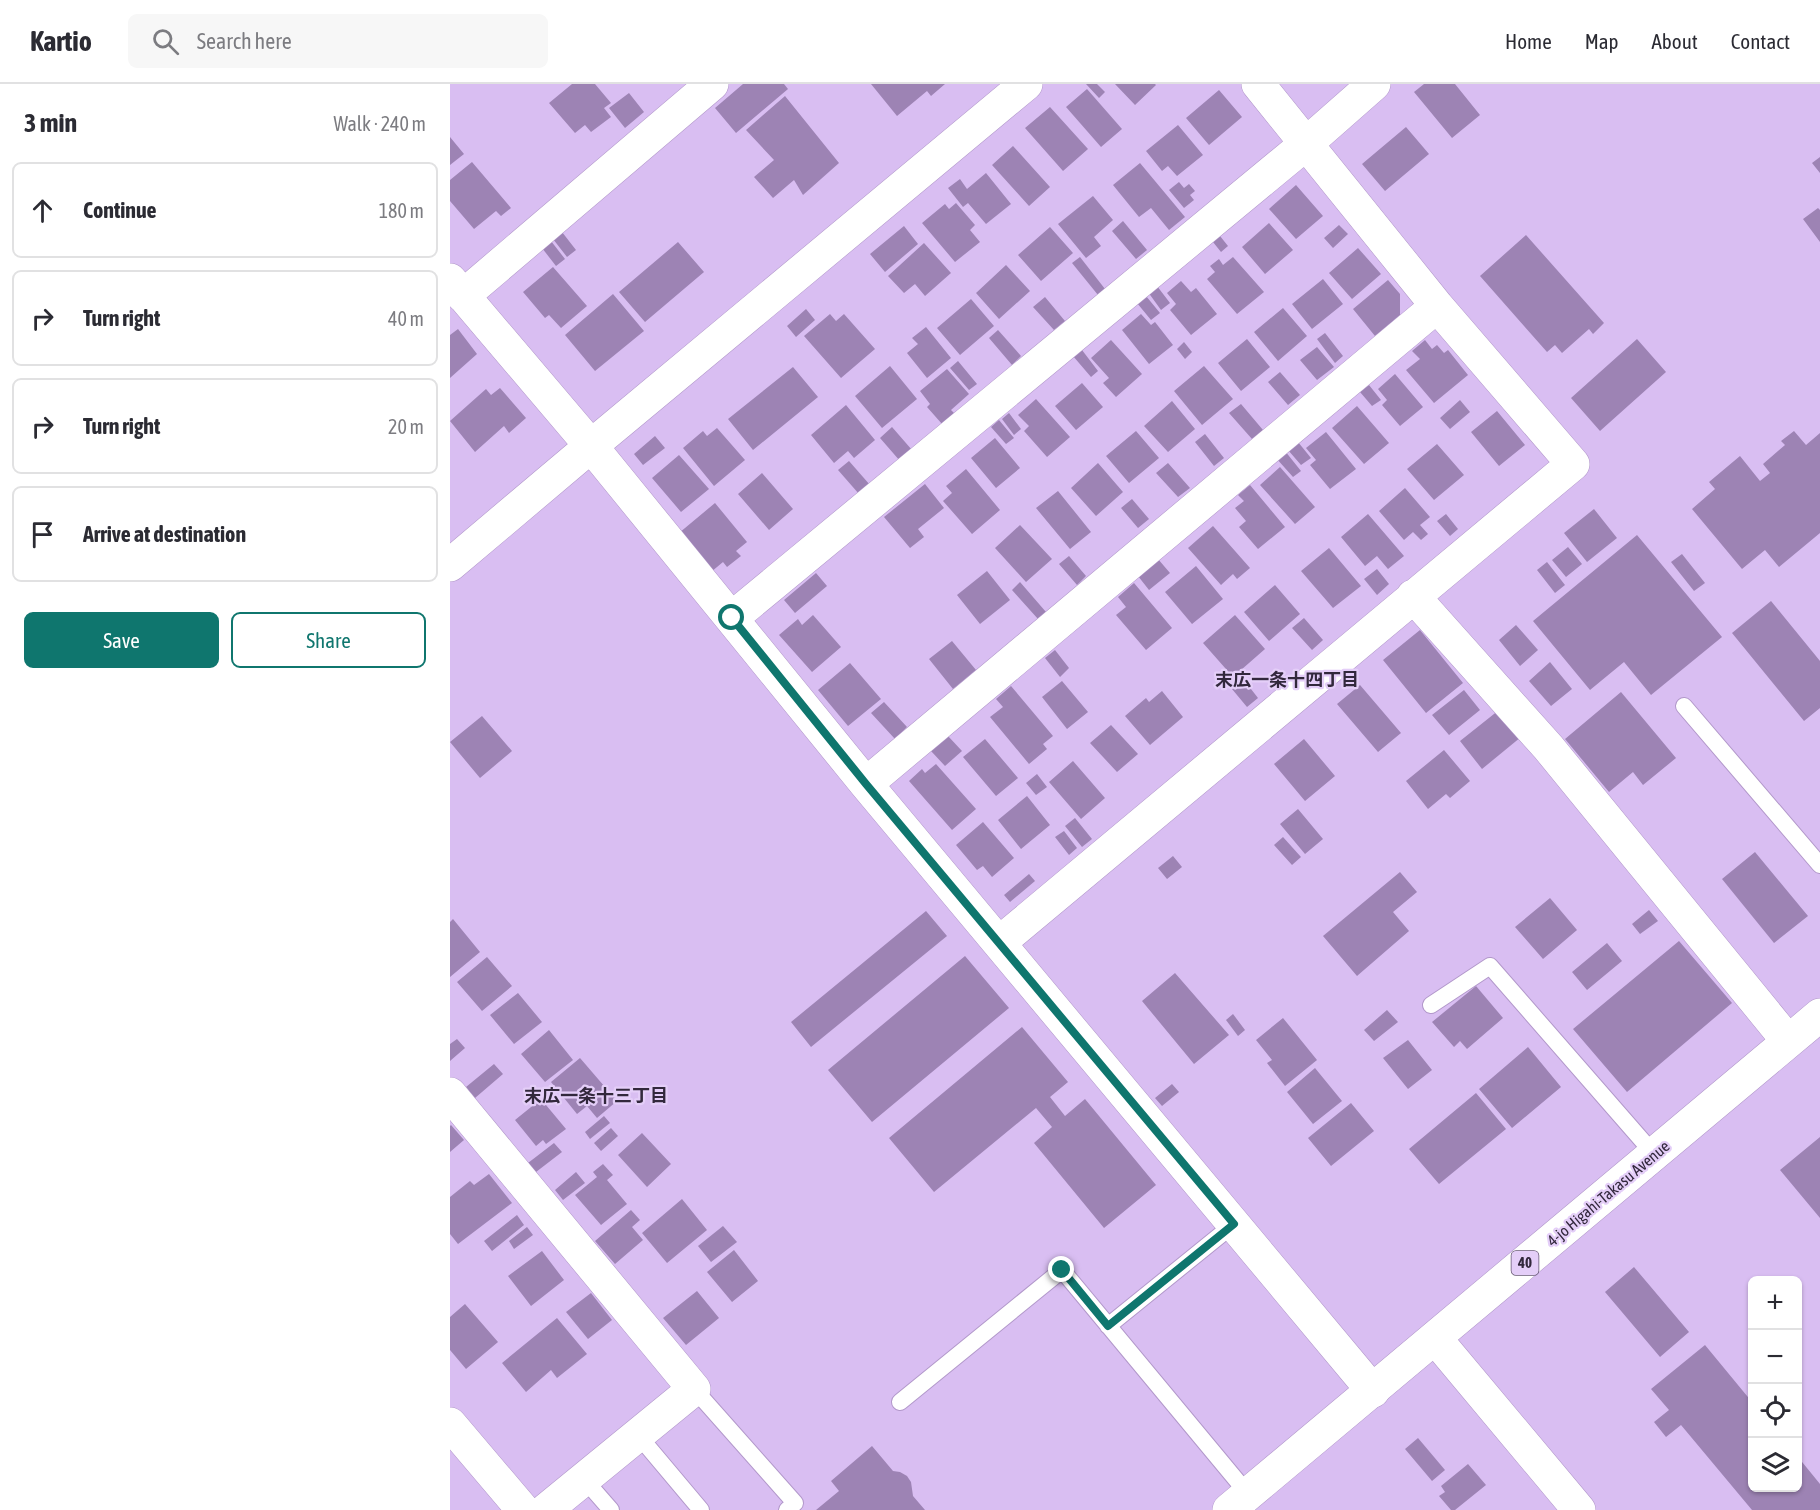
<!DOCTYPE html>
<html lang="en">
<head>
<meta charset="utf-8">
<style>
	body { margin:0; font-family:"Asap Condensed","Noto Sans JP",sans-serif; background:#f7f7f7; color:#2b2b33 }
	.controls { position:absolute; right:18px; bottom:18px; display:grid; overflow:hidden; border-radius:9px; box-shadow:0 2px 4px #0004 }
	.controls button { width:54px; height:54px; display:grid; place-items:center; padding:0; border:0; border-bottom:2px solid #e1e1e2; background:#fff; color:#2b2b33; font:30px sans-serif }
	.stop { position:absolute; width:18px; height:18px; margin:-14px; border:4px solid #0f766e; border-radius:50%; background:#fff }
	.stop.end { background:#0f766e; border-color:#fff; box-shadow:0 2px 6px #0008 }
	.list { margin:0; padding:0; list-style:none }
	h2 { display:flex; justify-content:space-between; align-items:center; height:78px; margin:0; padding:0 24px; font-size:26px }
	h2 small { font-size:20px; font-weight:400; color:#7c7c81 }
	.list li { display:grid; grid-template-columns:39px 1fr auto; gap:18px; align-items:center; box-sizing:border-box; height:96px; margin:0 12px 12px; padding:0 12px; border:2px solid #e1e1e2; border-radius:9px }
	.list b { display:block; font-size:22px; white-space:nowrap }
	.list em { font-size:20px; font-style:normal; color:#7c7c81 }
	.actions { display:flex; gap:12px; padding:18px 24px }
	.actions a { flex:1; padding:14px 0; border:2px solid #0f766e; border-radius:9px; text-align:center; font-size:21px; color:#0f766e }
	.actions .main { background:#0f766e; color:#fff }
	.icon { flex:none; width:33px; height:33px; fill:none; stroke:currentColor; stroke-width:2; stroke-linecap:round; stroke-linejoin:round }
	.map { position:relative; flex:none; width:1370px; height:1426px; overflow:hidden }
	header { display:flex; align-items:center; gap:36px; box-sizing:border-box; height:84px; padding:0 30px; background:#fff; border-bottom:2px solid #e1e1e2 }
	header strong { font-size:28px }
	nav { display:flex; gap:33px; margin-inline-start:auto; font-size:21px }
	.search { width:420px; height:54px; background:#f7f7f7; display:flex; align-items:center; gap:15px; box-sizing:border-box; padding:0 21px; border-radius:9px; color:#7c7c81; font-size:22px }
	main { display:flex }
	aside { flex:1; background:#fff }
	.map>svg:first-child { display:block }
	.building { fill:#9d83b4 }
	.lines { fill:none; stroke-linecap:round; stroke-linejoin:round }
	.service-casing { stroke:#b298ca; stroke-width:18 }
	.minor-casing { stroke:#b298ca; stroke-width:34 }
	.trunk-casing { stroke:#b298ca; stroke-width:34 }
	.service { stroke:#fff; stroke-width:16 }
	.minor { stroke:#fff; stroke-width:33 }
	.trunk { stroke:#fff; stroke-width:33 }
	.route { stroke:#0f766e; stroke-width:8 }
	.labels { text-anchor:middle; stroke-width:4.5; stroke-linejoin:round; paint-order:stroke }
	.shield { fill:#e4cef8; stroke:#675a74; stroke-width:1.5 }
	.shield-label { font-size:15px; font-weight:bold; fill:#32283c }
	.street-label { font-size:16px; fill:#32283c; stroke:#e4cef8 }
	.neighbourhood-label { font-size:18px; font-weight:bold; fill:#32283c; stroke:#e4cef8 }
</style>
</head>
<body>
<header>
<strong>Kartio</strong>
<div class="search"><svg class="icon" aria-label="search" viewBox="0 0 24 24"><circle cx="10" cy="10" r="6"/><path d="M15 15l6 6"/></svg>Search here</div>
<nav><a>Home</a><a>Map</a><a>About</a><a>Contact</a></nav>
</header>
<main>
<aside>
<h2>3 min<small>Walk · 240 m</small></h2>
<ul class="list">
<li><svg class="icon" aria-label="ahead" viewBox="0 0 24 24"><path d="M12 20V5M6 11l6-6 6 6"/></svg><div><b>Continue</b></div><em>180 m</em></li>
<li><svg class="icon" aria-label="right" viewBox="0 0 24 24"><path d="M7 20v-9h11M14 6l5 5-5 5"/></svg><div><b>Turn right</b></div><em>40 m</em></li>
<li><svg class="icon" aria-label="right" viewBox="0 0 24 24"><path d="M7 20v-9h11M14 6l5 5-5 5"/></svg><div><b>Turn right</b></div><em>20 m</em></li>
<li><svg class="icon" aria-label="arrive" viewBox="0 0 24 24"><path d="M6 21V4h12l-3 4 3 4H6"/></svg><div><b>Arrive at destination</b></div></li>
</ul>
<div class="actions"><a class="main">Save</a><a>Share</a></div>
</aside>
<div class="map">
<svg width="1370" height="1426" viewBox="0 0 1370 1426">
	<rect width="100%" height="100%" fill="#d9bef2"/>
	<path class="building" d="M122 0H145L161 19 154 24 161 33 141 48 135 41 125 49 99 19Z
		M293 0H334L338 5 286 49 265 24Z
		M421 0H495L481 12 477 7 447 32Z
		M636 0H647L655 8 649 14Z
		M665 0H705L706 1 685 21Z
		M974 0H1005L1030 31 1002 54 964 8Z
		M637 5 672 45 651 63 616 23Z
		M769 6 792 33 759 61 736 34Z
		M179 9 194 28 175 44 159 24Z
		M335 12 389 79 353 111 344 96 323 114 304 93 324 76 296 46Z
		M600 23 638 65 613 87 575 44Z
		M728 41 753 71 727 92 718 82 712 87 696 67Z
		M956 43 979 70 935 107 912 80Z
		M0 53 14 70 0 81Z
		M563 62 600 103 579 122 542 81Z
		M1370 73V89L1362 79Z
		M22 78 61 124 51 132 46 127 24 145 0 117V96Z
		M690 79 735 133 719 146 701 124 689 133 663 101Z
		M536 89 561 120 536 140 518 119 513 123 498 104 510 95 517 105Z
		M729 98 734 104 739 100 745 107 740 111 744 116 734 124 719 106Z
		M846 101 873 132 846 155 819 125Z
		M643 112 663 136 644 153 651 162 636 174 608 140Z
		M506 119 525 141 520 146 530 158 505 178 472 139 495 120 499 125Z
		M1368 124 1370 126V158L1353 135Z
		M673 137 697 166 686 175 662 147Z
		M819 139 843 166 815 190 792 163Z
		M889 141 898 150 883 164 874 154Z
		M454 142 468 160 435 188 420 170Z
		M600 143 623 169 591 197 568 171Z
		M112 148 126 166 117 173 103 155Z
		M1076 151 1154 239 1143 250 1139 245 1112 269 1105 261 1097 268 1030 192Z
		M770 152 778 162 771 168 763 158Z
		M101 157 115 175 106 182 92 164Z
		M228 158 254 188 195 238 169 208Z
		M474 159 501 189 475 212 465 200 454 209 438 192Z
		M908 164 931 190 902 215 879 189Z
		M630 173 655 205 648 211 622 179Z
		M783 173 814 208 787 230 757 195 765 188 760 182 769 175 773 181Z
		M556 181 580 207 549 235 526 209Z
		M103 183 137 222 111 244 99 231 95 234 73 208Z
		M873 195 893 220 862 245 842 220Z
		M938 196 950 210V231L925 252 903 225Z
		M731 197 741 208 746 204 767 230 741 251 720 226 726 220 717 209Z
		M707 202 720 219 711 226 698 208Z
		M163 210 194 247 145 287 115 251Z
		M696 212 710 229 701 236 687 219Z
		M595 213 615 237 604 246 583 223Z
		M521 215 544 242 510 271 487 244Z
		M833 224 857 252 828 277 804 248Z
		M356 225 365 236 346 253 337 242Z
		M380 230 386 237 394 230 425 265 391 294 354 252Z
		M691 230 701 241 705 238 723 261 699 280 672 246Z
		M476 243 501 274 477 294 457 269 468 260 462 254Z
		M8 245 27 270 0 294V251Z
		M548 246 571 272 562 281 539 254Z
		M875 249 893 272 885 279 867 255Z
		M797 255 820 283 791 307 768 279Z
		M1187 255 1216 288 1150 347 1121 314Z
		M661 256 692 290 666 313 653 299 659 294 641 274Z
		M975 256 982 265 987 261 994 269 998 266 1018 291 984 319 956 286 970 275 962 267Z
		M734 258 742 268 735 275 727 265Z
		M867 263 884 283 867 296 850 276Z
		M632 266 648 287 641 293 623 272Z
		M508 277 527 300 519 306 500 284Z
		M440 282 467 315 432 344 405 312Z
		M754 282 783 315 752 341 724 307Z
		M343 283 368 313 303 366 278 335Z
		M497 285 519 310 501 326 505 330 492 340 477 323 480 320 470 307Z
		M830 288 850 311 838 321 818 298Z
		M945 290 973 323 950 342 932 321 937 316 928 305Z
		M632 299 653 323 626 346 605 322Z
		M919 301 931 316 922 322 910 308Z
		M50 304 76 334 59 349 54 342 25 368 0 337 36 305 41 311Z
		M586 315 620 353 597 373 574 347 579 342 568 331Z
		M1010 316 1020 328 1000 345 990 334Z
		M722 317 745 345 718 368 694 342Z
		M791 320 813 346 802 355 779 329Z
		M396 321 425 356 404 374 398 367 384 379 361 351Z
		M907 322 939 359 914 380 882 344Z
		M1047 327 1075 361 1049 382 1021 348Z
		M559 329 571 345 564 351 552 335Z
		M549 336 564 354 556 360 541 343Z
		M442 343 462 366 450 377 430 354Z
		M267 344 295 376 264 402 233 364 253 347 257 352Z
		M686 347 709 374 679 399 656 372Z
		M1344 347 1356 361 1370 349V449L1329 483 1315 466 1292 485 1242 425 1265 405 1259 398 1290 372 1310 397 1320 389 1313 380 1335 361 1331 357Z
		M876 348 906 385 880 405 860 381 866 376 856 364Z
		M755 350 774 374 764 382 745 358Z
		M205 352 215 364 193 381 184 370Z
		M545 354 570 384 546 404 521 374Z
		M848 358 861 374 851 381 838 366Z
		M987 360 1014 391 984 416 957 385Z
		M835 367 851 387 843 393 826 374Z
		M229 371 259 405 231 428 202 394Z
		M399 377 420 401 409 410 388 386Z
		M648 379 673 408 646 432 621 404Z
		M718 379 740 404 728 413 706 389Z
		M830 383 865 423 845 440 810 401Z
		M516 385 550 426 522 450 493 417 502 409 496 402Z
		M312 389 343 425 319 446 288 410Z
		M475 400 494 424 468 445 474 453 460 464 434 433Z
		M800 401 835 443 808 465 789 443 796 437 785 424 794 417 788 411Z
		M955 404 980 433 970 441 978 450 971 456 963 448 954 456 929 427Z
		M608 407 641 448 620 465 586 424Z
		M682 415 699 435 688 444 671 424Z
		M265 419 297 458 286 467 291 472 277 483 273 478 261 488 229 449Z
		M1144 425 1167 454 1137 478 1114 449Z
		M918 430 954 472 938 485 927 472 915 482 891 453Z
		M996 430 1008 445 1000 452 987 437Z
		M570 441 602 475 576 498 545 464Z
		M763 442 800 484 787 495 783 490 771 501 738 464Z
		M1187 451 1272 553 1201 611 1174 578 1140 606 1083 537Z
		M1118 463 1132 480 1116 493 1102 476Z
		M879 464 911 502 883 524 851 487Z
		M1232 470 1255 499 1244 507 1221 478Z
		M619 472 636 492 627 501 609 480Z
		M708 475 720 489 699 506 688 492Z
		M1097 478 1115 501 1105 509 1087 486Z
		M746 482 773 515 742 540 715 508Z
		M927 485 939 500 927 511 914 495Z
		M537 487 560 516 530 540 507 511Z
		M366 489 377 502 345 529 334 516Z
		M570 498 596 528 588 535 562 506Z
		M684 499 722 544 696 566 666 531 676 523 668 513Z
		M825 501 850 530 819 557 794 528Z
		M1321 517 1370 577V624L1354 637 1282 549Z
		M363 531 391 563 362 588 329 551 348 535 352 541Z
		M785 531 815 565 783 593 753 559Z
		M854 534 873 556 862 566 842 544Z
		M1066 541 1088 566 1070 582 1049 556Z
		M970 546 1013 599 976 629 933 576Z
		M502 557 526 586 503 605 479 575Z
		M605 566 619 584 610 593 595 574Z
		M1100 578 1122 605 1101 622 1079 597Z
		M400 579 431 615 398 642 368 606Z
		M794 596 808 614 797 623 782 605Z
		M612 597 638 628 617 645 592 613Z
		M910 601 951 649 928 668 887 620Z
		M561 602 603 652 593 660 597 665 579 680 540 633 553 623 546 615Z
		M1014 606 1030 626 999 651 982 631Z
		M712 607 733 633 700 661 675 632 696 614 699 618Z
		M1171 608 1226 674 1193 701 1183 688 1159 708 1115 655Z
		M434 618 457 643 445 655 421 629Z
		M1049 626 1071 653 1032 685 1010 657Z
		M32 632 62 667 30 694 0 658Z
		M661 641 688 670 667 688 640 659Z
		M498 652 512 667 495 682 481 667Z
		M535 655 568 694 546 712 513 673Z
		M854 655 885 692 855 717 824 680Z
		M994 666 1020 697 1000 714 996 710 978 725 956 697Z
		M623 677 655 714 631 735 599 698Z
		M486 680 526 725 502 746 459 697 472 685 475 689Z
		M587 690 597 703 586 711 576 699Z
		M577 712 600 741 571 765 548 736Z
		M848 725 873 755 855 770 830 740Z
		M625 734 642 755 632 763 615 742Z
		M533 738 564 774 542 793 533 782 527 786 506 761Z
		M614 747 627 764 619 771 605 753Z
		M833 753 851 773 842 781 824 761Z
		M1305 768 1358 832 1324 859 1272 795Z
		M723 772 732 783 717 795 708 784Z
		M950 788 967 808 943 828 959 847 907 892 873 852Z
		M579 790 585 797 560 818 554 811Z
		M1100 814 1127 846 1093 875 1065 843Z
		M1199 826 1208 837 1190 850 1182 840Z
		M476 827 497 852 361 963 341 938Z
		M3 835 30 868 0 893V838Z
		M1229 857 1282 919 1177 1008 1123 945Z
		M1157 859 1172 877 1137 906 1122 888Z
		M515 872 559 924 422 1038 378 986Z
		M37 873 62 902 32 927 7 898Z
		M725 889 779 951 744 980 692 917Z
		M1026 902 1053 934 1017 965 1010 957 1004 963 982 938Z
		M68 909 92 938 64 960 40 931Z
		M937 926 948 938 924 957 914 946Z
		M783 930 795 946 788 952 776 936Z
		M833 934 867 976 835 1002 817 979 822 976 806 956Z
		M572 943 618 998 600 1013 615 1032 635 1015 706 1101 654 1144 584 1059 602 1043 586 1024 484 1108 439 1054Z
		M99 946 123 976 95 998 71 970Z
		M7 955 15 964 0 977V960Z
		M958 956 982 986 958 1005 933 974Z
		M1078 963 1111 1003 1062 1044 1029 1005Z
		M130 974 167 1017 147 1034 137 1022 127 1030 101 998Z
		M44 980 53 990 25 1014 16 1003Z
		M865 984 892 1017 863 1040 837 1008Z
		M722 1000 729 1008 712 1022 705 1014Z
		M1026 1009 1056 1045 989 1100 959 1065Z
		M91 1015 116 1045 96 1060 93 1056 86 1062 65 1036Z
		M901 1019 924 1047 881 1082 858 1054Z
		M154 1032 160 1039 140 1055 135 1048Z
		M1 1041 14 1056 0 1068V1042Z
		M161 1044 168 1052 151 1067 144 1059Z
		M192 1049 221 1080 197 1103 168 1071Z
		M1370 1053V1134L1330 1086Z
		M104 1059 112 1068 86 1088 78 1079Z
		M153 1080 163 1091 157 1096 177 1120 151 1141 125 1111 147 1093 143 1088Z
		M126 1088 135 1099 113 1116 105 1106Z
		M39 1090 62 1119 8 1160 0 1150V1113L20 1097 24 1101Z
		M232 1115 257 1146 217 1179 192 1149Z
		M181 1126 190 1136 182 1143 193 1156 165 1180 145 1157Z
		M67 1131 74 1141 42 1167 34 1157Z
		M273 1142 287 1158 261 1178 248 1162Z
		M77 1143 83 1151 64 1165 59 1157Z
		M284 1166 308 1197 282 1218 257 1188Z
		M92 1167 114 1196 81 1222 58 1192Z
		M1184 1183 1239 1248 1210 1273 1155 1208Z
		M247 1207 269 1234 236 1261 213 1234Z
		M141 1209 162 1236 138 1255 116 1228Z
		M15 1220 48 1258 16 1285 0 1266V1233Z
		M107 1234 137 1270 107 1294 101 1286 76 1308 52 1279Z
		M1255 1261 1302 1318V1404H1348V1373L1370 1400V1426H1302L1231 1341 1216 1353 1204 1338 1219 1326 1201 1305Z
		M968 1354 995 1386 982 1397 955 1365Z
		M422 1362 443 1387 450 1388 457 1392 461 1398 463 1412 475 1426H366L389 1407 381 1397Z
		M1018 1380 1036 1401 1005 1426H1001L989 1412 995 1408 991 1402Z"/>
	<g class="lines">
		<defs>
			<path id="service" d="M1234 622 1370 781
				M981 921 1040 882 1204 1070
				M658 1242 784 1140
				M244 1305 345 1419 337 1426
				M450 1318 612 1186 798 1410
				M188 1351 251 1426
				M134 1395 161 1426"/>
			<path id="minor" d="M0 196 141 362 416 700 923 1307
				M13 212 262 0
				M0 481 141 362 576 0
				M963 512 1098 663 1338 957
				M282 534 857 59 924 0
				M416 700 987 222
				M549 859 1123 380 987 222 808 0
				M0 1010 244 1305 96 1426
				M985 1254 1129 1426
				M0 1340 73 1426"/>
			<path id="trunk" d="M779 1426 1370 931"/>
		</defs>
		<use href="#service" class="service-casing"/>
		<use href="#minor" class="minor-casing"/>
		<use href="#trunk" class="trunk-casing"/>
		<use href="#service" class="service"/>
		<use href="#minor" class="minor"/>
		<use href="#trunk" class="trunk"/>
	</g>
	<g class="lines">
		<path class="route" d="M282 534 416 700 784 1140 658 1242 612 1186"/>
	</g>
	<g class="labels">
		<rect class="shield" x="1061.5" y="1167" width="27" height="24" rx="4.5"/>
		<g class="shield-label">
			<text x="1075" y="1184">40</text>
		</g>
		<g class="street-label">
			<text transform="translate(1158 1109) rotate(-40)" y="6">4-jo Higahi-Takasu Avenue</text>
		</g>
		<g class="neighbourhood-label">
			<text x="837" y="602">末広一条十四丁目</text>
			<text x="146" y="1018">末広一条十三丁目</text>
		</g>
	</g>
</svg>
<div class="controls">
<button>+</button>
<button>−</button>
<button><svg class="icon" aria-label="locate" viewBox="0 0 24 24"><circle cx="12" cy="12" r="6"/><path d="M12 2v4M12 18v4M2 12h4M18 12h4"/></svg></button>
<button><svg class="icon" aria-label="layers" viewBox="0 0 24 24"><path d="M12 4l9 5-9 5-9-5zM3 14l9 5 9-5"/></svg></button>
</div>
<div class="stop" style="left:282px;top:534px"></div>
<div class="stop end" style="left:612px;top:1186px"></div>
</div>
</main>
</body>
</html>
